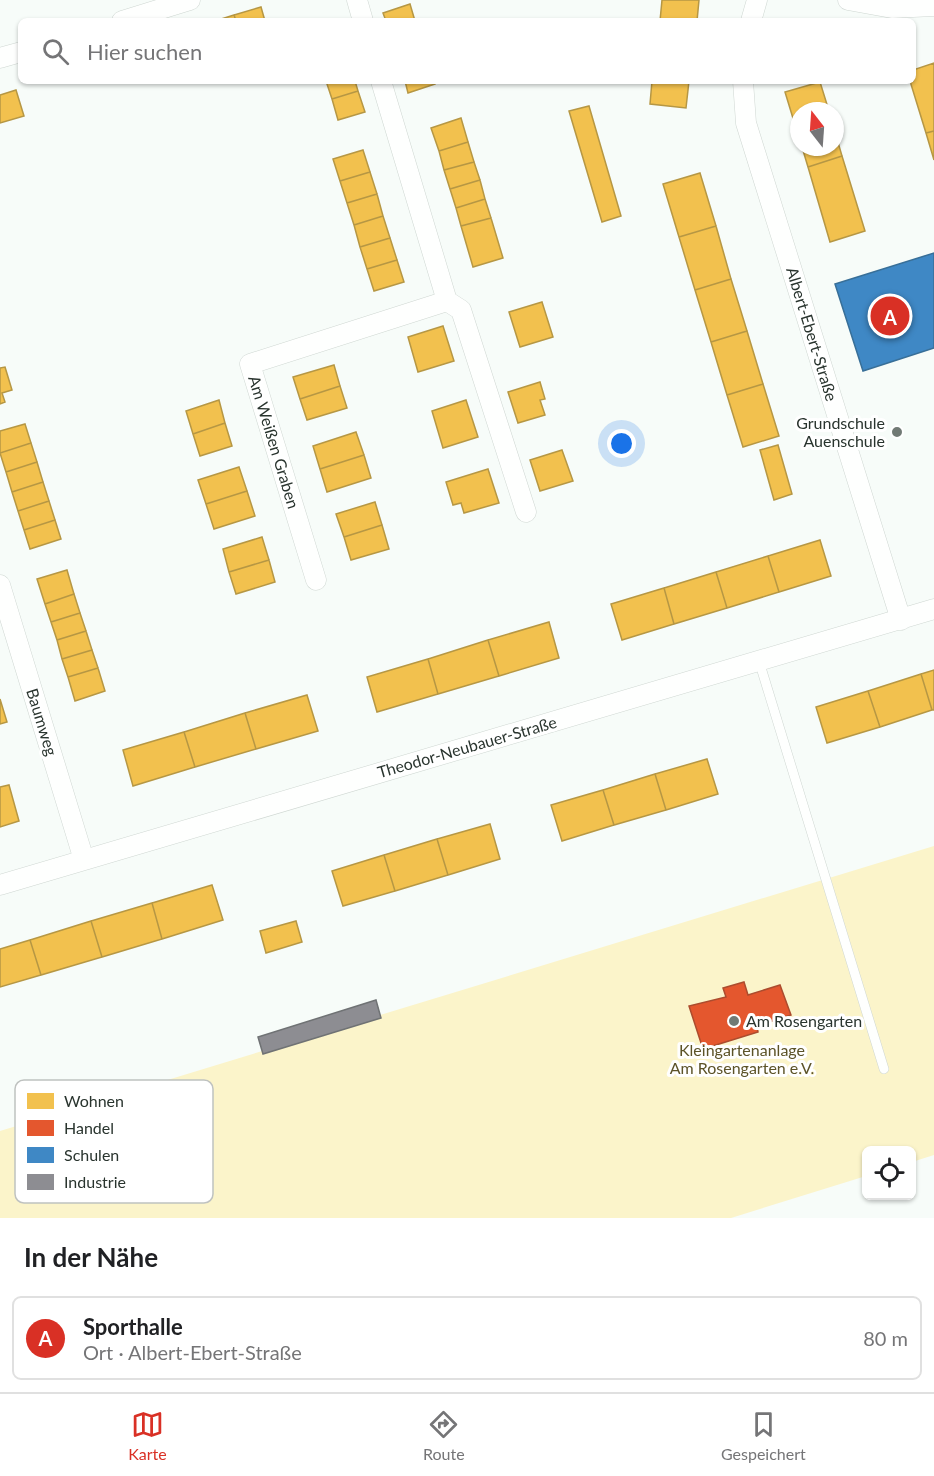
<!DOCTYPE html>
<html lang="de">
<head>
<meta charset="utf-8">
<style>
	body { margin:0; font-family:Lato,sans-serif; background:#f6f6f6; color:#202124 }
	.controls { position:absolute; right:18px; bottom:18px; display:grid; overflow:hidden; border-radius:9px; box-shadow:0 2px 4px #0004 }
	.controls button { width:54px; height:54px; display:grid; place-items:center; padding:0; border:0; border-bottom:2px solid #e0e0e0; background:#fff; color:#202124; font:30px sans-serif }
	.compass { position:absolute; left:790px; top:102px; width:54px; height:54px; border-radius:50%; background:#fff; box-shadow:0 2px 4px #0004; rotate:343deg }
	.you { position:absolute; left:622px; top:444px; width:21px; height:21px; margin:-15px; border:4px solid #fff; border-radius:50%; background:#1a73e8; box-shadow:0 0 0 9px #1a73e833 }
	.badge { display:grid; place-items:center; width:39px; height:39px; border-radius:50%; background:#d93025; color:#fff; font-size:20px; font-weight:700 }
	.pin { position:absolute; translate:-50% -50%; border:3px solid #fff; box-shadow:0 2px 6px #0006 }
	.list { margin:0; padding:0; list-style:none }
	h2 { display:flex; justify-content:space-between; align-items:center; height:78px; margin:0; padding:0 24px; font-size:26px }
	h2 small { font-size:20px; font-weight:400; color:#757577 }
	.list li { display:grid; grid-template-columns:39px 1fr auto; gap:18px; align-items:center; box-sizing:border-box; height:84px; margin:0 12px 12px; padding:0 12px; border:2px solid #e0e0e0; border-radius:9px }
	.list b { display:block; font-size:22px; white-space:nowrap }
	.list p { margin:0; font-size:20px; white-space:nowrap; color:#757577 }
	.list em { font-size:20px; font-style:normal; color:#757577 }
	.icon { flex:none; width:33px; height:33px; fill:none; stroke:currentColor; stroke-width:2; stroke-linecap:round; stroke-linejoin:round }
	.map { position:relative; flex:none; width:934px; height:1218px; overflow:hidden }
	.search { position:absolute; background:#fff; box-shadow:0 2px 4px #0004; left:18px; right:18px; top:18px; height:66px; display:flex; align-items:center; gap:15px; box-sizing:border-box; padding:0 21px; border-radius:9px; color:#757577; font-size:22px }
	.sheet { height:174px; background:#fff }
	nav { display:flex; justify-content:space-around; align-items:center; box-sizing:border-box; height:84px; border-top:2px solid #e0e0e0; background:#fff; font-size:16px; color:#757577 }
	nav a { display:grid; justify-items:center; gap:3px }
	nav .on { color:#d93025 }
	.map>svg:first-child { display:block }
	.green { fill:#fbf4ca }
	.homes { fill:#f2c14e; stroke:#b69744; stroke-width:1.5 }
	.shops { fill:#e4572e; stroke:#ac4c2e; stroke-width:1.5 }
	.schools { fill:#3f88c5; stroke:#386f98; stroke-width:1.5 }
	.industry { fill:#8d8d92; stroke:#6f7274; stroke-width:1.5 }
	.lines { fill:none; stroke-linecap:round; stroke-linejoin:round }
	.lane-casing { stroke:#cfd7d2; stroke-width:10 }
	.street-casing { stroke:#cfd7d2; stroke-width:21 }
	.lane { stroke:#fefffe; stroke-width:9 }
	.street { stroke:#fefffe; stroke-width:20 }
	.poi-dot { fill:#717a75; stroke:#fff; stroke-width:2 }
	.labels { text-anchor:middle; stroke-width:6; stroke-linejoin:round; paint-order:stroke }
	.street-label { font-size:16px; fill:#29342e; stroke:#fff }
	.poi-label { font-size:16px; fill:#29342e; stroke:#fff; text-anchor:end }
	.park-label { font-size:16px; fill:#5c5328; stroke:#fff }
	.key { fill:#fff; stroke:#bfc2c0; stroke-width:1.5 }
	.key-label { font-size:16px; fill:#29342e }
</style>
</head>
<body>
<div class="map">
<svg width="934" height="1218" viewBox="0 0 934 1218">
	<rect width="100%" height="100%" fill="#f7fcf9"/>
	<path class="green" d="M934 846V1155L912 1162V1150H866V1176L731 1218H0V1131Z"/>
	<path class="homes" d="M662 0H699L697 21H660Z
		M410 4 415 21H386L383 13Z
		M261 7 265 21H236L234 15Z
		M234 15 236 21H215Z
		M934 63V131L926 133 910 81H913V70Z
		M326 81H355L358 91 332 99Z
		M405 81H434L435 84 408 93Z
		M652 81H689L686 108 650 104Z
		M820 82 829 111H799V138L785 92Z
		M16 90 24 116 0 123V95Z
		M358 91 365 112 338 120 332 99Z
		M589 106 621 216 602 222 569 111Z
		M461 118 468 142 439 151 431 128Z
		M934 131V160L926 133Z
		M835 132 842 156 808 167 802 147H835Z
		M468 142 474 162 444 170 439 151Z
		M363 150 370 172 340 181 333 159Z
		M842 156 865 231 830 242 808 167Z
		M474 162 480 180 450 189 444 170Z
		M370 172 377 194 347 203 340 181Z
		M700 173 716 226 679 237 663 184Z
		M480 180 485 199 456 208 450 189Z
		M377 194 383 216 354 225 347 203Z
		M485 199 491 218 461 226 456 208Z
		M383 216 390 238 360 247 354 225Z
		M491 218 503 258 473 267 461 226Z
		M716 226 731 279 695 290 679 237Z
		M390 238 397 260 367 269 360 247Z
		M397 260 404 282 374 291 367 269Z
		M731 279 747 331 711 342 695 290Z
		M542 302 553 337 520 347 509 312Z
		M443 326 454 361 418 372 408 337Z
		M747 331 763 384 727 395 711 342Z
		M334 365 340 386 300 399 293 377Z
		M5 367 12 390 2 393 5 402 0 404V368Z
		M540 382 545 399 540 400 545 415 518 423 508 392Z
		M763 384 779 436 743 447 727 395Z
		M340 386 347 408 307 420 300 399Z
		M219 400 225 423 193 434 186 411Z
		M466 400 478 437 443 448 432 411Z
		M225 423 232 446 200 456 193 434Z
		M25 424 31 443 0 453V431Z
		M356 432 364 455 320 469 313 446Z
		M31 443 37 462 6 472 0 453Z
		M778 445 792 494 774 500 760 450Z
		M562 450 573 481 540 491 530 460Z
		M364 455 371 478 327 492 320 469Z
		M37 462 43 482 12 492 6 472Z
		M239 467 247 491 206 504 198 480Z
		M488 469 499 503 464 513 461 503 453 505 446 482Z
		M43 482 49 501 18 511 12 492Z
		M247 491 255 516 214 529 206 504Z
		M49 501 55 520 24 530 18 511Z
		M375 502 382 525 344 537 336 514Z
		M55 520 61 539 30 549 24 530Z
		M382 525 389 549 351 560 344 537Z
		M262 537 269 560 229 572 223 549Z
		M820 540 831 576 779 592 768 556Z
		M768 556 779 592 727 608 716 572Z
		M269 560 275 582 236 594 229 572Z
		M67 570 74 594 45 604 37 579Z
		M716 572 727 608 674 624 664 588Z
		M664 588 674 624 622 640 611 604Z
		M74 594 80 613 51 622 45 604Z
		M80 613 86 631 57 640 51 622Z
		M549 622 559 658 499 676 488 640Z
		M86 631 92 650 62 659 57 640Z
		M488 640 499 676 438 694 428 659Z
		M92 650 98 668 68 677 62 659Z
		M428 659 438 694 377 712 367 677Z
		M98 668 105 691 75 701 68 677Z
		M934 670V710H932L921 674Z
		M921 674 932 710 880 727 868 691Z
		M868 691 880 727 827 743 816 707Z
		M307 695 318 731 256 749 245 713Z
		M0 699 7 722 0 724Z
		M245 713 256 749 195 767 184 732Z
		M184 732 195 767 133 786 123 750Z
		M707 759 718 794 666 810 655 774Z
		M655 774 666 810 614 825 603 790Z
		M9 785 19 821 0 827V787Z
		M603 790 614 825 562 841 551 805Z
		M490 824 500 859 448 875 437 839Z
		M437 839 448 875 395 891 384 855Z
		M384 855 395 891 343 906 332 871Z
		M212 885 223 920 162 939 152 903Z
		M152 903 162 939 102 957 91 921Z
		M91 921 102 957 41 975 30 940Z
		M296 921 302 942 266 953 260 931Z
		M30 940 41 975 0 987V949Z"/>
	<path class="shops" d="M744 982 748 995 780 985 791 1015 757 1026 758 1032 703 1049 689 1006 726 997 723 988Z"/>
	<path class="schools" d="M934 253V348L863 371 835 284Z"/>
	<path class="industry" d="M376 1000 381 1018 263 1054 258 1037Z"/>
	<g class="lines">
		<defs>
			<path id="lane" d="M759 661 884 1069"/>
			<path id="street" d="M357 0 363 21
				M848 0 892 8 934 6
				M122 21 190 0
				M751 21 757 0
				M0 58 21 52
				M381 81 447 301 461 310 526 512
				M743 81 746 123 901 620
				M316 580 250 364 447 301
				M0 585 84 860
				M0 885 934 609"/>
		</defs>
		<use href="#lane" class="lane-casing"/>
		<use href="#street" class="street-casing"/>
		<use href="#lane" class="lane"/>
		<use href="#street" class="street"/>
	</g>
	<g class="poi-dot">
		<circle cx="897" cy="432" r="6"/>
		<circle cx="734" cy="1021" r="6"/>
	</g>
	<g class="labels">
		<g class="street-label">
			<text transform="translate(812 334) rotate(73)" y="6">Albert-Ebert-Straße</text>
			<text transform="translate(274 442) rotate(73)" y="6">Am Weißen Graben</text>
			<text transform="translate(42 722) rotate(73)" y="6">Baumweg</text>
			<text transform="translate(467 747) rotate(-16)" y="6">Theodor-Neubauer-Straße</text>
		</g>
		<g class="poi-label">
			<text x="885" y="429">Grundschule<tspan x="885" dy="18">Auenschule</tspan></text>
			<text x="746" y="1027" text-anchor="start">Am Rosengarten</text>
		</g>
		<g class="park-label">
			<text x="742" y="1056">Kleingartenanlage<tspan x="742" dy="18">Am Rosengarten e.V.</tspan></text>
		</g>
	</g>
	<rect x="15" y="1080" width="198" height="123" rx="9" class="key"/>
	<rect x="27" y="1093" width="27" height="16" fill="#f2c14e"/>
	<rect x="27" y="1120" width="27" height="16" fill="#e4572e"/>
	<rect x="27" y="1147" width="27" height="16" fill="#3f88c5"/>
	<rect x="27" y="1174" width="27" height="16" fill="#8d8d92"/>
	<g class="key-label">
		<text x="64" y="1107">Wohnen</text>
		<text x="64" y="1134">Handel</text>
		<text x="64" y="1161">Schulen</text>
		<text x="64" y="1188">Industrie</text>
	</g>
</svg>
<div class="controls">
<button><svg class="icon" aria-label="locate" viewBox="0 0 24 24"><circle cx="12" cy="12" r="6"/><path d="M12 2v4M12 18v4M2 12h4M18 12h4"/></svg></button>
</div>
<svg class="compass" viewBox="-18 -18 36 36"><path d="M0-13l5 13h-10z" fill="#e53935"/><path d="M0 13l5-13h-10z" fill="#757577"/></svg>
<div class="you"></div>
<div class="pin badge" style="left:890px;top:316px">A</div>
<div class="search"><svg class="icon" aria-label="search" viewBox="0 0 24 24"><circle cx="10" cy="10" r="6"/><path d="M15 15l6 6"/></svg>Hier suchen</div>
</div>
<section class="sheet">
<h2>In der Nähe<small></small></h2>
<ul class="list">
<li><span class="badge">A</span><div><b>Sporthalle</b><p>Ort · Albert-Ebert-Straße</p></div><em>80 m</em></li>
</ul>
</section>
<nav>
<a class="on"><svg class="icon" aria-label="map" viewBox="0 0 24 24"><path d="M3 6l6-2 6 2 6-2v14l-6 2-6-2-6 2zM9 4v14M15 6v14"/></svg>Karte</a>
<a><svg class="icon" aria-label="directions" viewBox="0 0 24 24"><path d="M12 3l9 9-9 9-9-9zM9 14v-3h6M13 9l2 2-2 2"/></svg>Route</a>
<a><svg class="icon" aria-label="saved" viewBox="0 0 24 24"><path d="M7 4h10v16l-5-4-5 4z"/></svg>Gespeichert</a>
</nav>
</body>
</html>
